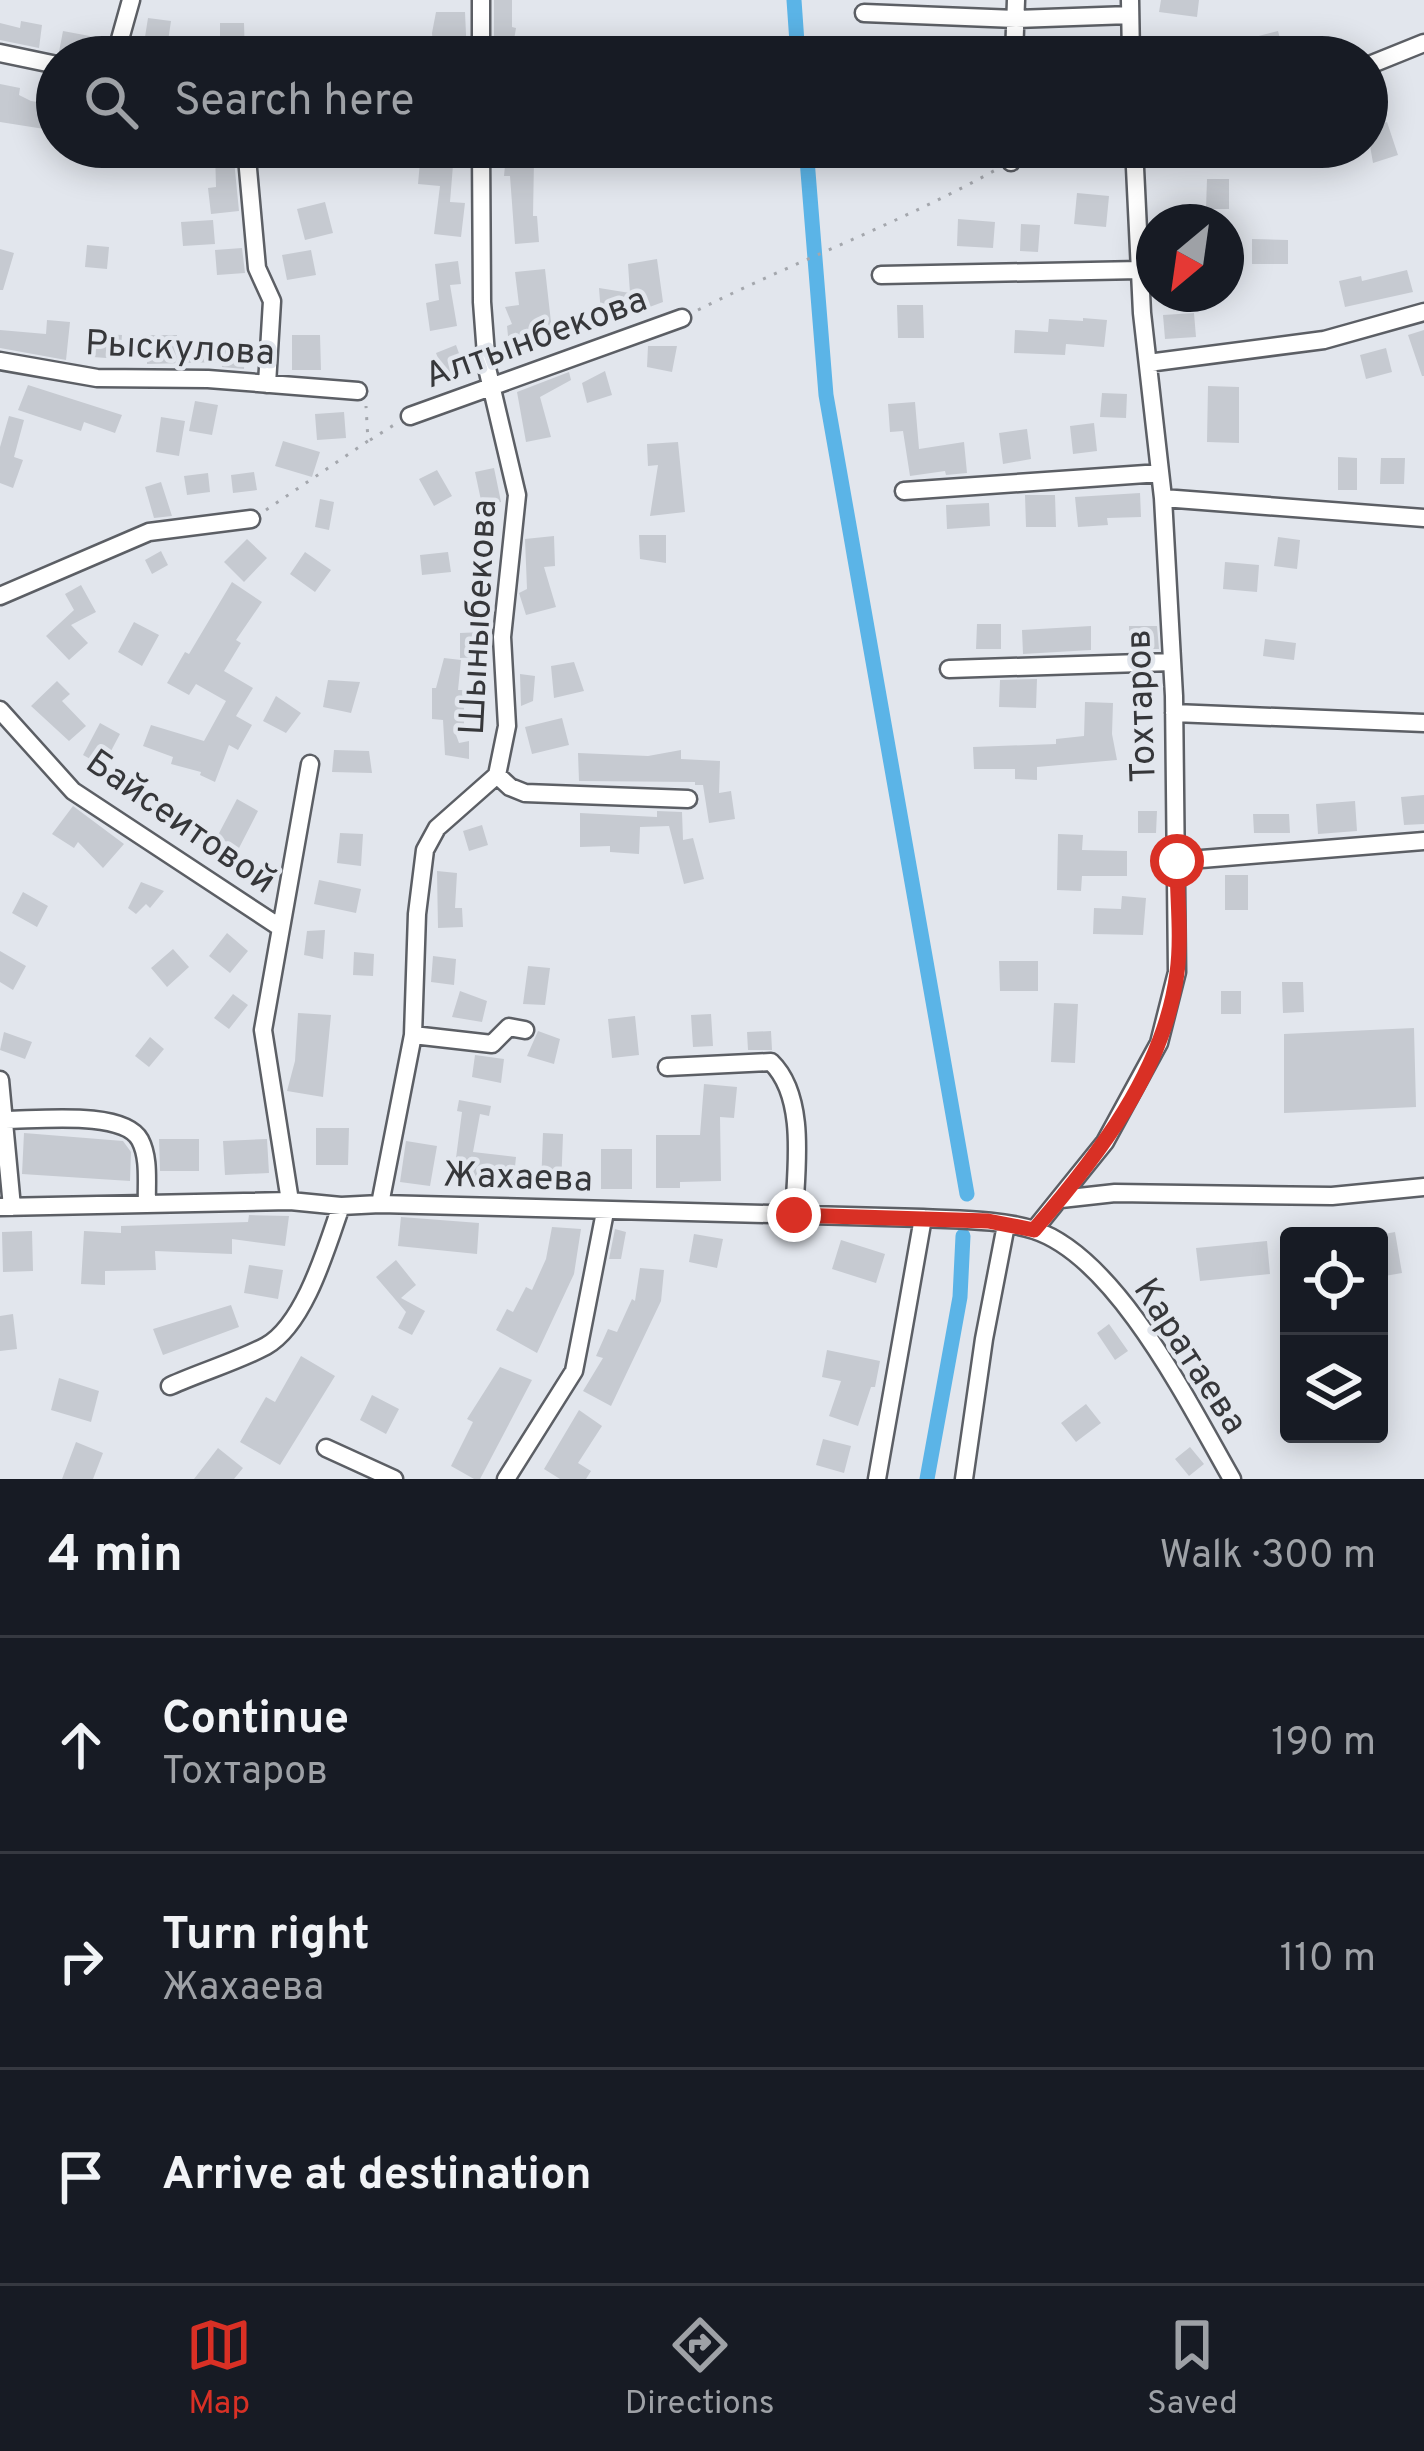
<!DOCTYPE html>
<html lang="en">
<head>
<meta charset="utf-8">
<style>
	body { margin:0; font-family:Overpass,sans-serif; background:#20242c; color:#f1f3f6 }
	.controls { position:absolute; right:36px; bottom:36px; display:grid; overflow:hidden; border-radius:12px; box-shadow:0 6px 30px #0003 }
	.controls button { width:108px; height:108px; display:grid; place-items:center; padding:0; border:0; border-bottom:3px solid #363941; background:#171b24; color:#f1f3f6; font:60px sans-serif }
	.compass { position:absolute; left:1136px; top:204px; width:108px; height:108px; border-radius:50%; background:#171b24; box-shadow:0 6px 30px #0003; rotate:209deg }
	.stop { position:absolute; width:36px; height:36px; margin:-27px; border:9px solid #d93025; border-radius:50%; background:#fff }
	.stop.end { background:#d93025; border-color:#fff; box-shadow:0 3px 12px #0008 }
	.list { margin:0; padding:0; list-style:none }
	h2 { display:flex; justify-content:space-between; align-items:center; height:156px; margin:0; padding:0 48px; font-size:51px }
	h2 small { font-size:39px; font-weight:400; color:#9ea1a6 }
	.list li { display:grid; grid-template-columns:78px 1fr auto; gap:36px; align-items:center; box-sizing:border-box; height:216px; padding:0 48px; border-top:3px solid #363941 }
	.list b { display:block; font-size:45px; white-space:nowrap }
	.list p { margin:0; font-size:39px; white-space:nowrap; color:#9ea1a6 }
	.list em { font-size:39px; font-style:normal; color:#9ea1a6 }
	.icon { flex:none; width:66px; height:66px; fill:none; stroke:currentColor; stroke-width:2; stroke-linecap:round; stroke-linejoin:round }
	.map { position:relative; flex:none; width:1424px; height:1479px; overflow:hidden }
	.search { position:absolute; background:#171b24; box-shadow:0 6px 30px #0003; left:36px; right:36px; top:36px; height:132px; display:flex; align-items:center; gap:30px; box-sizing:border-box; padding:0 42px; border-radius:66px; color:#9ea1a6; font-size:45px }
	.sheet { height:804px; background:#171b24 }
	nav { display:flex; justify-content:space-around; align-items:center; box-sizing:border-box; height:168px; border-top:3px solid #363941; background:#171b24; font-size:33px; color:#9ea1a6 }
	nav a { display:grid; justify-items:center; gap:6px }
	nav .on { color:#d93025 }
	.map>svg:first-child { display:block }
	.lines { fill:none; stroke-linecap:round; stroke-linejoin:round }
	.canal { stroke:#5bb4e7; stroke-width:15 }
	.building { fill:#c6cad1 }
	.minor-casing { stroke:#5c5f65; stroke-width:21 }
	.path { stroke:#a4a7ad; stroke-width:3; stroke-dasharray:3 9; stroke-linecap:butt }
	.minor { stroke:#fff; stroke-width:16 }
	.route { stroke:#d93025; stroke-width:15 }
	.labels { text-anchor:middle; stroke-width:9; stroke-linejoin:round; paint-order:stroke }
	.street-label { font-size:36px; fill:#36373a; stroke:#e2e6ed }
</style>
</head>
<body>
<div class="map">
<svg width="1424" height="1479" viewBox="0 0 1424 1479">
	<rect width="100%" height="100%" fill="#e2e6ed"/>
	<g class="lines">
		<path class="canal" d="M794 0 798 57
			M806 147 826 395 967 1194
			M927 1479 960 1297 963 1236"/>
	</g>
	<path class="building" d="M494 0H512V27L516 28 512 52 494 51Z
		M1161 0H1199L1197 17 1159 12Z
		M436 12H465L467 57H434L432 33Z
		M148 18 171 21 168 41 145 37Z
		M21 21 42 25 39 48 0 40V23L20 28Z
		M220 23H244L245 56H220Z
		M63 31 95 37 91 57H67L59 52Z
		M1278 31 1285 57H1257L1251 38Z
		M0 84 20 88 19 95 31 101 50 104 48 116H57V131L0 122Z
		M1387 122 1398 155 1373 163 1367 128Z
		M906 147H938V160L906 161Z
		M1159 147H1191L1190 167 1158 166Z
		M215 150H233L239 211 211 214 208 188 216 187Z
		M506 155 534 159 533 216H537L539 242 515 244 510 176H504Z
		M420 162 453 165 450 202 465 203 461 237 434 234 440 186 418 184Z
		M1207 179H1229V209H1206Z
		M1077 193 1109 196 1106 227 1074 224Z
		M325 202 333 233 305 240 297 209Z
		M958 219 995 222 993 248 957 246Z
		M213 220 215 244 183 246 181 222Z
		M1021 224 1040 225 1038 252 1020 251Z
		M1252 239 1288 240V264H1252Z
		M87 245 109 247 107 269 85 267Z
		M242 248 245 273 217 275 215 250Z
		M0 249 14 253 3 290H0Z
		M311 250 316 275 287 280 282 255Z
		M657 259 663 302 628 315 601 314 599 288 630 293 628 264Z
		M458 261 461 284 450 285 457 326 430 331 426 303 439 300 435 264Z
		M545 269 552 331 508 336 507 326 512 324 505 307 519 305 515 272Z
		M1407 270 1413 292 1345 307 1339 281 1361 276 1362 281Z
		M897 305H923L924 338H898Z
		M1194 313 1196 337 1165 339 1163 315Z
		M1083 318 1107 320 1104 347 1066 344 1065 355 1014 353 1015 330 1048 332 1049 319 1083 321Z
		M47 320 70 322 66 360 0 348V330L46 334Z
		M1424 330V376H1422L1408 335Z
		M95 334 122 335 120 359 93 357Z
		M148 335H177V349L245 347 244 369 222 367V362L147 364Z
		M292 335H320L321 370H292Z
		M456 345 465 370 445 377 436 353Z
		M648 346H677L672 372 647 367Z
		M1386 348 1392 372 1366 379 1360 355Z
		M605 371 612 395 587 403 582 383Z
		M569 372 571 380 540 397 551 437 526 442 517 392Z
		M28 385 122 415 115 433 84 422 81 431 18 410Z
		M1208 386 1239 387V443L1207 442Z
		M1102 393 1127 394 1126 418 1100 417Z
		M195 401 218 405 212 435 189 431Z
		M915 402 919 449 964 442 967 473 946 475 945 471 910 476 903 431 890 432 888 404Z
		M344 412 346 438 317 440 315 414Z
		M9 416 24 420 14 457 23 460 13 488 0 483V447Z
		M161 417 185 421 179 456 156 452Z
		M1094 423 1097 451 1073 454 1070 426Z
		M1027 429 1031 459 1003 464 999 433Z
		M283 441 320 452 312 477 275 466Z
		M678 442 685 512 650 516 658 465 648 466 647 444Z
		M1338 457 1357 458V490H1338Z
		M1381 458H1405L1404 484H1380Z
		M494 468 501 502 482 505 475 472Z
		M437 470 452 496 434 506 419 479Z
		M254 472 257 490 233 493 231 475Z
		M208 473 210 492 187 495 184 476Z
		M161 482 172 516 154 518 145 487Z
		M1140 493 1141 517 1107 518 1108 525 1078 527 1075 497Z
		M1025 495H1055L1056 527H1026Z
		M320 499 334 502 329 530 315 527Z
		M989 503 990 526 947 529 946 505Z
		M639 535H666V563L640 559Z
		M554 536 555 566 544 567 556 607 526 615 519 593 527 589 525 539Z
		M1278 537 1300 540 1297 569 1274 566Z
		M247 539 267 558 244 582 224 562Z
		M161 551 168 565 152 574 145 560Z
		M305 552 331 570 315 592 290 574Z
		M448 552 451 572 422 575 420 555Z
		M1225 562 1259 565 1257 592 1223 589Z
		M232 582 262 602 236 640 241 643 224 671 253 688 236 716 252 725 238 750 229 745 215 782 200 775 201 772 171 764 173 757 143 746 151 725 204 741 226 701 196 684 189 695 167 683 185 652 189 654Z
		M81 585 96 612 71 625 88 643 69 660 46 636 74 610 65 594Z
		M134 622 159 635 142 666 118 652Z
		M977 624H1001V649H976Z
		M1091 626V650L1023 654 1022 630Z
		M1129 626H1157L1159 649H1129Z
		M485 632 486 657 460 658V633Z
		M1265 639 1296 643 1294 660 1263 656Z
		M444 658 461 660 458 690H464V729L455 732 459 743 469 741V759L445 755 443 720 432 719V688H436Z
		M574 662 584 691 554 698 551 666Z
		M520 674 535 676 533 701 521 706Z
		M1037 679 1036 708 999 707 1000 680Z
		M328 680 360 682 351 713 323 707Z
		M57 681 70 694 62 701 86 726 69 741 31 706Z
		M276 696 301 713 286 733 263 721Z
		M1085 702 1113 703 1112 734 1117 760 1037 767V780L1015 779V769H974L973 747 1056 744V739L1084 736Z
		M562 718 569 745 532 754 525 727Z
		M100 723 120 734 103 766 83 755Z
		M334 750 369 751 372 773 332 772Z
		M681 750V759L720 761 719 793 731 791 735 819 709 823 703 785H695V782L579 781 578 753 648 756Z
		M1424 795V824L1404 825 1401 797Z
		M237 799 258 811 239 848 217 837Z
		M1355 801 1357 831 1318 834 1316 804Z
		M73 806 124 844 103 868 78 842 74 848 52 834Z
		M657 811 682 812 683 840 693 838 704 879 684 884 669 826 640 827 639 854 610 852V846L580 847V813L657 817Z
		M1138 811H1157L1156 833H1138Z
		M1253 814H1289L1290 833H1254Z
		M482 825 488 845 469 851 463 831Z
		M340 833 363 834 361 866 337 863Z
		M1058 834 1083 835 1082 850 1127 851V876H1082L1081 891 1057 890Z
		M437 871 457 873 455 908H462L463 927 438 928Z
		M1225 875H1248V910H1225Z
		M319 880 361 889 356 913 314 904Z
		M141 882 164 891 150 908 146 904 136 914 128 908Z
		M23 892 48 906 37 927 12 913Z
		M1122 896 1146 898 1143 935 1093 934 1094 908 1121 909Z
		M325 930 323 959 304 955 307 931Z
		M227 933 248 951 230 973 209 956Z
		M173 949 189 967 167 987 151 968Z
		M0 951 26 966 13 990 0 982Z
		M354 952 374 954 373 976 353 975Z
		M433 956 456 959 454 985 431 982Z
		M999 961H1038V991H1000Z
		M528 966 550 968 545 1005 523 1004Z
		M1282 982H1303L1304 1012 1283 1013Z
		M460 991 487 1001 482 1022 452 1017Z
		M1221 991H1241V1014H1221Z
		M233 994 248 1005 229 1029 214 1018Z
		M1054 1003 1078 1004 1075 1063 1051 1062Z
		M298 1013 331 1015 323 1097 287 1091 295 1061Z
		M711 1014 713 1046 693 1047 691 1015Z
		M635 1016 639 1055 612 1058 608 1019Z
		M1414 1028 1416 1107 1284 1113V1034Z
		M538 1031 560 1039 554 1064 527 1056Z
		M771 1031 772 1050H748L747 1032Z
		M4 1032 32 1042 25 1059 0 1050Z
		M150 1037 164 1049 149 1067 135 1056Z
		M475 1055 504 1059 501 1083 472 1077Z
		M704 1084 737 1087 734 1118 720 1117 721 1181 680 1182V1188H656V1135H700Z
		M459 1100 491 1106 489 1116 480 1114 473 1152 516 1157 513 1185 453 1181 462 1112 457 1111Z
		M316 1128H349L348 1165H316Z
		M24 1133 123 1141 131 1152 130 1181 22 1174Z
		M543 1133 563 1134 561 1188 541 1187Z
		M159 1139H199V1171H160Z
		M267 1139 269 1173 225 1175 223 1141Z
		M406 1141 437 1146 430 1186 400 1182Z
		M601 1149H632V1189H601Z
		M249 1215 289 1216 285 1246 232 1239V1254L155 1251 156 1270 105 1271V1285L81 1284 84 1231 121 1233V1226L248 1222Z
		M401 1217 479 1223 477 1254 398 1246Z
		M552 1227 581 1229 574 1274 537 1353 496 1330 507 1309 513 1312 526 1287 532 1290 546 1259Z
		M615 1229 626 1232 621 1259H609Z
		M32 1231 33 1271 3 1272 2 1232Z
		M1395 1232 1402 1273 1379 1277V1235Z
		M694 1234 723 1239 717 1268 689 1262Z
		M841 1240 885 1254 876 1283 832 1269Z
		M1267 1241 1270 1274 1200 1281 1196 1248Z
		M396 1260 416 1285 401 1298 425 1311 412 1335 398 1328 406 1312 376 1277Z
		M249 1265 283 1270 278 1299 244 1293Z
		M640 1268 664 1270 661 1301 611 1406 583 1391 603 1358 596 1356 608 1329 617 1332 632 1299 635 1301Z
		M231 1305 239 1327 163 1355 153 1329Z
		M13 1314 17 1349 0 1351V1316Z
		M1109 1324 1128 1351 1115 1360 1097 1333Z
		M827 1350 880 1361 875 1387H871L858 1426 829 1416 841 1381 822 1377Z
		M301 1356 335 1376 280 1465 240 1442 266 1397 275 1402Z
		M500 1367 532 1380 480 1479H474L451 1466 473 1422 467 1419Z
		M59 1378 99 1391 91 1422 51 1410Z
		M372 1395 399 1409 386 1434 360 1420Z
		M1086 1404 1101 1423 1076 1442 1061 1423Z
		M579 1410 602 1426 578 1463 591 1471 586 1479H560L544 1469Z
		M823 1439 851 1446 844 1473 816 1465Z
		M76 1442 103 1453 93 1479H62Z
		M1190 1447 1204 1464 1189 1476 1175 1459Z
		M218 1448 243 1468 234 1479H194Z"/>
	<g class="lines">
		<defs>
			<path id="minor" d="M481 0V57
				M1130 0 1131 57
				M864 13 1016 19 1130 15
				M0 53 57 65
				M115 57 131 0
				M1014 57 1016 0
				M1367 66 1424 43
				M246 147 257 268 272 301 267 384
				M1134 147 1142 313 1163 498
				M1011 162V147
				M881 275 1140 270
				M0 361 97 378 208 379 358 391
				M1148 363 1324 340 1424 312
				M410 416 682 318
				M904 491 1160 473
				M0 596 149 532 251 519
				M949 669 1172 662
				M0 710 73 791 281 928
				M1174 713 1424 723
				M497 775 510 787 525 793 688 799
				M1177 861 1424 841
				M413 1035 492 1044 509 1027 525 1030
				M667 1067 771 1062C807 1097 796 1169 794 1215
				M0 1080 12 1207
				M6 1120C38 1120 124 1110 140 1140 150 1159 146 1184 147 1204
				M1061 1199 1115 1193 1332 1196 1424 1187
				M290 1201 263 1030 310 764
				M380 1204 413 1035 417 914 425 850 437 828 497 775 507 726 502 637 517 495 487 368 482 302 481 147
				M0 1207 290 1201 341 1206 380 1204 923 1218C959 1220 999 1219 1034 1230 1117 1257 1190 1406 1232 1479
				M1034 1230 1105 1142 1159 1043 1177 972 1174 696 1163 498 1424 518
				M170 1386C201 1372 238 1361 266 1346 305 1324 327 1246 341 1206
				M326 1448 394 1479
				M506 1479 574 1371 605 1212
				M877 1479 923 1218
				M964 1479 984 1339 1006 1225"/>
		</defs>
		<use href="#minor" class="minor-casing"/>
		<path class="path" d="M698 310C798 260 901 223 999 168
			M370 440 397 423
			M266 510 368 441 366 406"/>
		<use href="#minor" class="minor"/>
	</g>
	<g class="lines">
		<path class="route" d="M794 1215 988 1221 1034 1230C1097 1157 1164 1072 1177 973 1182 937 1177 897 1177 861"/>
	</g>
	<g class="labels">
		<g class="street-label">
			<text transform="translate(535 336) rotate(-20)" y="13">Алтынбекова</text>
			<text transform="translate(180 346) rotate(3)" y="13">Рыскулова</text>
			<text transform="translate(476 617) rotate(-87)" y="13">Шыныбекова</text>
			<text transform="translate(1139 706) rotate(-92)" y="13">Тохтаров</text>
			<text transform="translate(182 820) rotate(35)" y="13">Байсеитовой</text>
			<text transform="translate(518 1175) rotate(2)" y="13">Жахаева</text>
			<text transform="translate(1192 1355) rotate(57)" y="13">Каратаева</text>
		</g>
	</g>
</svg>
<div class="controls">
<button><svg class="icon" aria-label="locate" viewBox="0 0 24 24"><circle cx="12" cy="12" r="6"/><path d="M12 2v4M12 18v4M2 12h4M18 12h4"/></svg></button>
<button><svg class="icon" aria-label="layers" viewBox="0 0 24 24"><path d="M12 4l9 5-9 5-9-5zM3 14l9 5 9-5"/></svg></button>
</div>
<svg class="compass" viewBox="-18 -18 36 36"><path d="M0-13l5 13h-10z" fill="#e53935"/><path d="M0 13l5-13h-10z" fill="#9ea1a6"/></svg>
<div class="stop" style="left:1177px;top:861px"></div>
<div class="stop end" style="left:794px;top:1215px"></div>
<div class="search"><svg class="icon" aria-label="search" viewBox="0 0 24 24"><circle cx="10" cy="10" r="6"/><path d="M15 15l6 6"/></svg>Search here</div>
</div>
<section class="sheet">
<h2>4 min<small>Walk · 300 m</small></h2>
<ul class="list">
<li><svg class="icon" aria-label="ahead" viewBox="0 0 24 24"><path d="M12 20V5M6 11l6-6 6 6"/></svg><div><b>Continue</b><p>Тохтаров</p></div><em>190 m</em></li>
<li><svg class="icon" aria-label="right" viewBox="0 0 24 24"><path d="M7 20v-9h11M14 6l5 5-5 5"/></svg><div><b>Turn right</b><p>Жахаева</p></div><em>110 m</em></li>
<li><svg class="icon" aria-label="arrive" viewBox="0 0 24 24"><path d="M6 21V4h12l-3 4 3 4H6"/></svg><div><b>Arrive at destination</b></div></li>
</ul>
</section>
<nav>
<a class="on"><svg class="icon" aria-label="map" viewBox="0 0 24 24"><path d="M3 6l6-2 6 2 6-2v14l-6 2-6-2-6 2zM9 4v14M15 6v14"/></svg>Map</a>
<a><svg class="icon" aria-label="directions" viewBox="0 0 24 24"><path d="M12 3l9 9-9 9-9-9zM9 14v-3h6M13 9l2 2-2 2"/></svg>Directions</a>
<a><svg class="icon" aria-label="saved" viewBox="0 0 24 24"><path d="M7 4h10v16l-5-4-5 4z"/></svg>Saved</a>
</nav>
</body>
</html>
